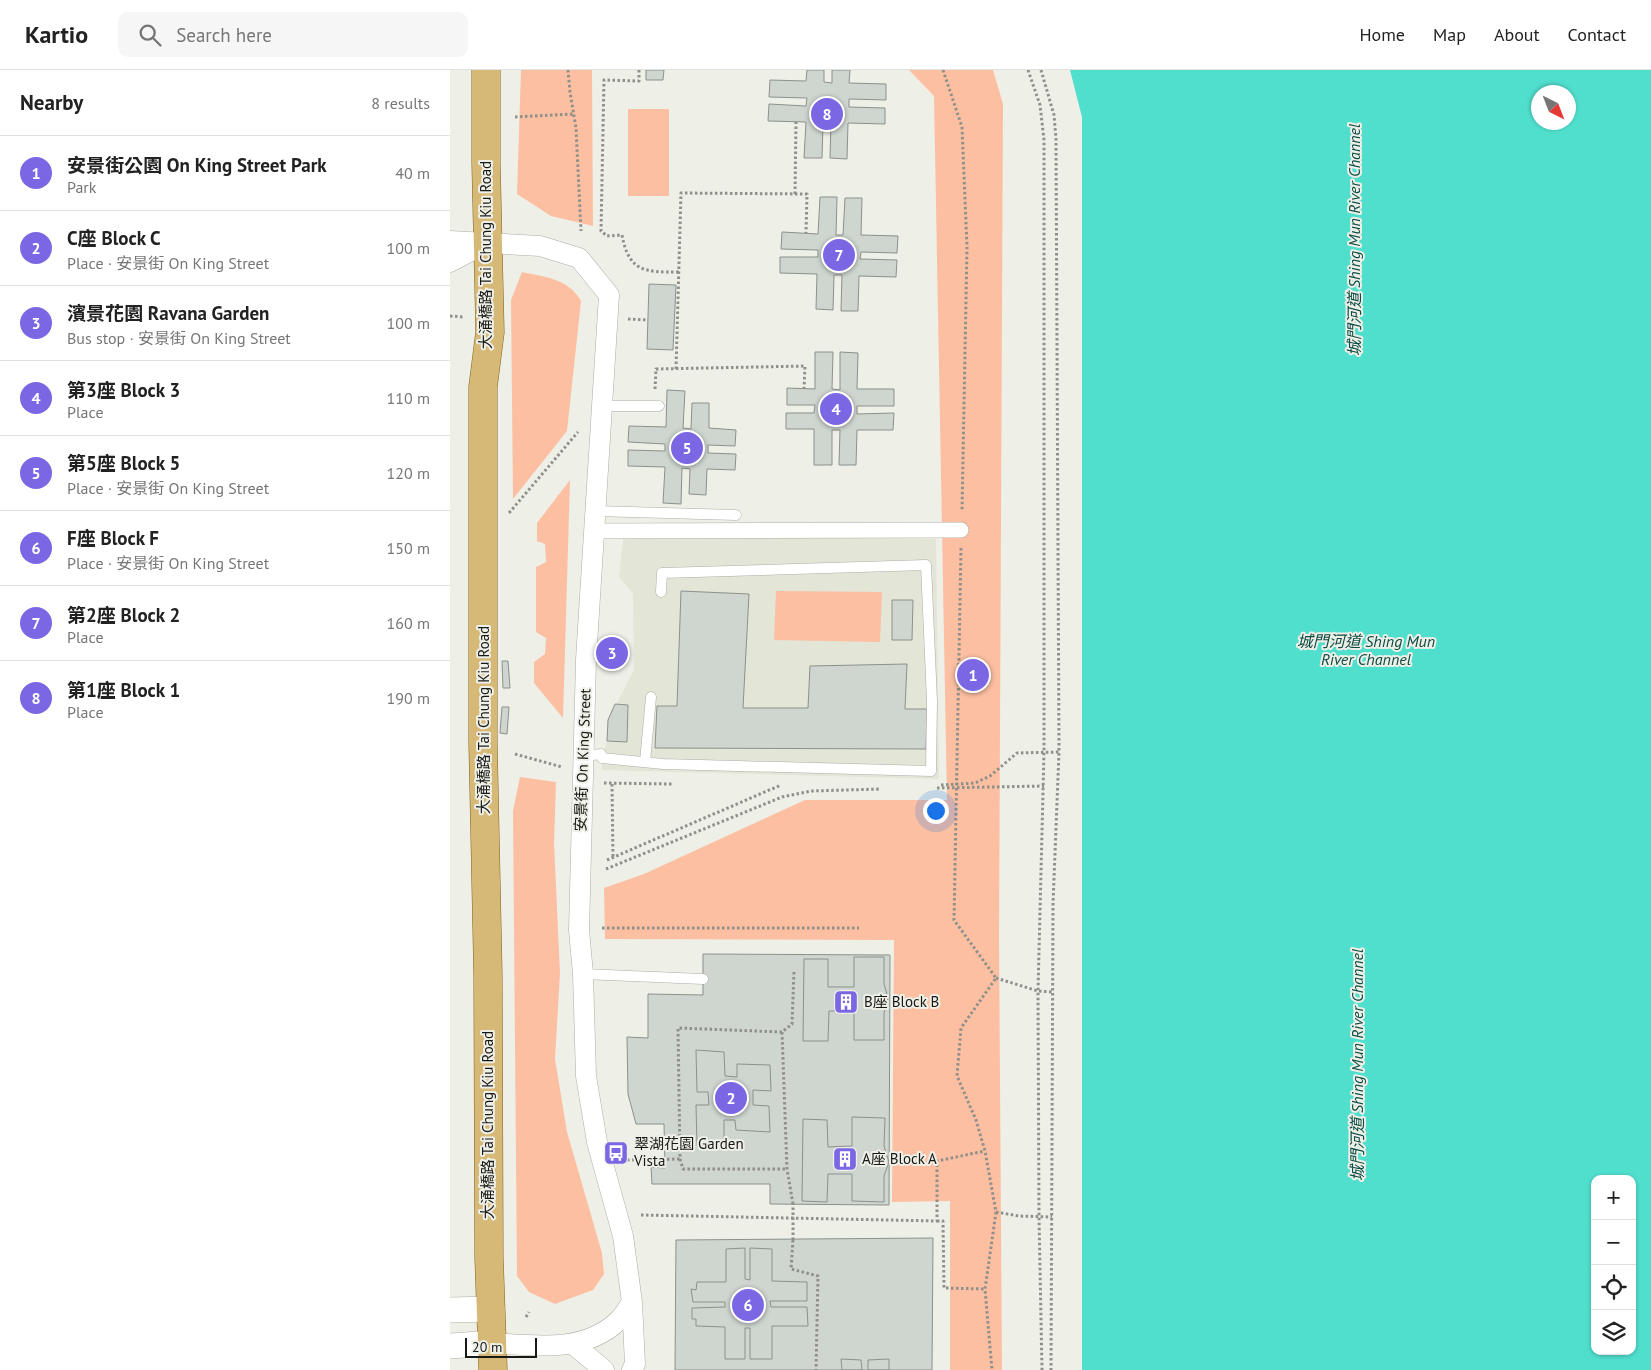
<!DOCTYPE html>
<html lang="en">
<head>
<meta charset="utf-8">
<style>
	body { margin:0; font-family:"PT Sans","Noto Sans TC",sans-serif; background:#f6f6f6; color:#222 }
	.controls { position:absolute; right:15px; bottom:15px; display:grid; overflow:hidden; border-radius:10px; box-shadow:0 1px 4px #0004 }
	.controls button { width:45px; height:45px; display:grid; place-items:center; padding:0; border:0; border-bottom:1px solid #e0e0e0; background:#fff; color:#222; font:25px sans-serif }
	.compass { position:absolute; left:1081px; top:15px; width:45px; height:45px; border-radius:50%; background:#fff; box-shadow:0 1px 4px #0004; rotate:138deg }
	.scale { position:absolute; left:15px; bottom:12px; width:72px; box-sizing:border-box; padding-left:5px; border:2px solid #181815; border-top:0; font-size:14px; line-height:18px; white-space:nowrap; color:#181815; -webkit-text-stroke:4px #eeefe7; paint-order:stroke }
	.you { position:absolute; left:485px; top:740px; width:18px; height:18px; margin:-12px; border:4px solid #fff; border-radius:50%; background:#1a73e8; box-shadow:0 0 0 8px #1a73e833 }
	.badge { display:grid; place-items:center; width:32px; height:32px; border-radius:50%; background:#7b67e3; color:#fff; font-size:16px; font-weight:700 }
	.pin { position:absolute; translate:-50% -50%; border:2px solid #fff; box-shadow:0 1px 5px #0006 }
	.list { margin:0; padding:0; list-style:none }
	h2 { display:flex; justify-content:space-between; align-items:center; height:65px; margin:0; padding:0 20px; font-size:21px }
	h2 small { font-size:16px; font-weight:400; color:#767676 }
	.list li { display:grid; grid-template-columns:32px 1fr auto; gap:15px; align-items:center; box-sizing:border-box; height:75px; padding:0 20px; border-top:1px solid #e0e0e0 }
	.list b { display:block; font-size:19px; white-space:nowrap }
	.list p { margin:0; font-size:16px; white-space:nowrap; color:#767676 }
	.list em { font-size:16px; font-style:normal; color:#767676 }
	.icon { flex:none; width:28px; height:28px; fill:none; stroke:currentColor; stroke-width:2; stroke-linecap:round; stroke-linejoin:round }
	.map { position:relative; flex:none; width:1201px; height:1300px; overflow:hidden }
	header { display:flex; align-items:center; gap:30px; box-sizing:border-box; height:70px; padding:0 25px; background:#fff; border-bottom:1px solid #e0e0e0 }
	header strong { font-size:24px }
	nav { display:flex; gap:28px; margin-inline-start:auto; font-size:18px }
	.search { width:350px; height:45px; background:#f6f6f6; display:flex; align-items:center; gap:12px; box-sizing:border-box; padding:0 18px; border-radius:10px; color:#767676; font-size:19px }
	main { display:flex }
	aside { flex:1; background:#fff }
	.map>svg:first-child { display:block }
	.built { fill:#e3e5d6 }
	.green { fill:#fdbfa2 }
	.water { fill:#50decd; fill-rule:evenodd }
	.building { fill:#cfd6d0; stroke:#8b918c }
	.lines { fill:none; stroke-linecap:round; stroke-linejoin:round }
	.service-casing { stroke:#acada6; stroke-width:11 }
	.pedestrian-casing { stroke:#acada6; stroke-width:16 }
	.minor-casing { stroke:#acada6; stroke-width:21 }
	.tertiary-casing { stroke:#acada6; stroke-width:26 }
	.primary-casing { stroke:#82611a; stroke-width:29 }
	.path { stroke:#90908a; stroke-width:3; stroke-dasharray:2.5 2.5; stroke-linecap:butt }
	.service { stroke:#fff; stroke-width:10 }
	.pedestrian { stroke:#fff; stroke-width:15 }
	.minor { stroke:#fff; stroke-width:20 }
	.tertiary { stroke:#fff; stroke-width:25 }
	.primary { stroke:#d6b877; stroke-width:28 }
	.path-bridge { stroke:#90908a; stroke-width:3; stroke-dasharray:2.5 2.5; stroke-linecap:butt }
	.labels { text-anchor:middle; stroke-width:4; stroke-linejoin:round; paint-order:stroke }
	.street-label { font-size:15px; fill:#181815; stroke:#eeefe7 }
	.poi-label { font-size:15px; fill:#181815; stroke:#eeefe7; text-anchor:start }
	.water-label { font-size:16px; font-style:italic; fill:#0b4b44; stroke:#eeefe7 }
</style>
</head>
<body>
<header>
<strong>Kartio</strong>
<div class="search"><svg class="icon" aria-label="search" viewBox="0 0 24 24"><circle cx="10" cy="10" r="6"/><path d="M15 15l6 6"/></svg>Search here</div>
<nav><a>Home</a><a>Map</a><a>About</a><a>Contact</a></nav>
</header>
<main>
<aside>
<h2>Nearby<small>8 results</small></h2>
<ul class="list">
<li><span class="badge">1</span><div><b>安景街公園 On King Street Park</b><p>Park</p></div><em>40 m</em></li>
<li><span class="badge">2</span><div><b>C座 Block C</b><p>Place · 安景街 On King Street</p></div><em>100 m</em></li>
<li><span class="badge">3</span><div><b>濱景花園 Ravana Garden</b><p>Bus stop · 安景街 On King Street</p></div><em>100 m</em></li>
<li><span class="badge">4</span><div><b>第3座 Block 3</b><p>Place</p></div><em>110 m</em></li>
<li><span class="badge">5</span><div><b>第5座 Block 5</b><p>Place · 安景街 On King Street</p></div><em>120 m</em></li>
<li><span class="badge">6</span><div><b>F座 Block F</b><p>Place · 安景街 On King Street</p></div><em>150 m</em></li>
<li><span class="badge">7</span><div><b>第2座 Block 2</b><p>Place</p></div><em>160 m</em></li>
<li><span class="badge">8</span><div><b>第1座 Block 1</b><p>Place</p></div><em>190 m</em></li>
</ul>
</aside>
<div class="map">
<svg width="1201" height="1300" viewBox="0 0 1201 1300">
	<rect width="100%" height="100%" fill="#eeefe7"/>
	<path class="built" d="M174 464 486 469 489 709 152 700V688L157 671 158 650 184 600 183 523 169 507Z"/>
	<path class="green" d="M71 0H142L143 156 101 146 67 124Z
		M459 0H543L553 34 549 869 552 1300H500V1131L442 1132 444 870 155 869 154 818 194 804 355 730H497L484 26Z
		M178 39H219V126H178Z
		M72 202C96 207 119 209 131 231L117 361 63 429 61 230Z
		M120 410 113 648 84 613V592L95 584 96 568 86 562V497L96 492 95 474 87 471V453Z
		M326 521 432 522 430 572 324 570Z
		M70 707 106 712 104 773 110 903 105 989 117 1062 152 1183 154 1204 143 1220 105 1234 79 1222 67 1206 63 741Z"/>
	<path class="water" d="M620 0H1201V1300H632V47ZM1088 22H1118V52H1088ZM1145 1109H1182V1281H1145Z"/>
	<path class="building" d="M196 0H214L213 10H196Z
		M357 0H374V12L382 13V0H400L399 13 436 14V30L399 29V37L435 38V54L398 53 397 89 380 88 381 53H373L372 88H354L356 52 318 51 319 34 356 36 357 28 319 27 320 10 356 11Z
		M370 127H387L386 165H393L395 128H412L411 165 448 166 447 183 411 182 410 189 447 190 446 207 409 206 408 241H391L392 205H384L383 240 366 239 367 204 330 203V187H368V180L331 179 332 162 368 164Z
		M199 214 226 215 223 280 197 279Z
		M365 282H383L382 319 390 320V282L408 283 407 319H444V336H407V344L444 343 443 360H407L406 395H389L390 360H382V395H364V359H336V343H364L365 335H337V318L365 319Z
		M217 320 235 321 233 358 241 359 242 333H259V358L286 360 285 376 258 375V383L286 384 285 400 257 399 256 425 239 424 240 399 232 398 231 434 213 433 215 397 178 396V380L215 381V374L178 372 179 356 216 357Z
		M231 521 299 524 293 638H358L360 596 457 594 455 639H477L476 679 205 678 207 636H227Z
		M442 530H463L462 570H442Z
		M52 591H58L60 618H53Z
		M165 634 178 635 177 672 157 671 158 650Z
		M52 637H59L57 664 50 663Z
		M253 884 440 885 439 1135 320 1134V1114H202L201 1097 215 1098 214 1054H186L178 1024 177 967 198 968V924L253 925Z
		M404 887H434V914L438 928 434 943V970H404V941H379L378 971H353L354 889H378V917H404Z
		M246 980 274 982 275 1006 287 1007V994L320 995 321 1021 303 1020V1035L319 1036 320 1062 286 1060 285 1050H274V1078L247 1076 246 1035H259L258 1022H247Z
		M402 1047 435 1048 434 1076 439 1092 434 1106V1132L402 1131V1104H378L377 1132 352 1131 353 1049 377 1050 378 1077 402 1076Z
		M483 1168 482 1300H225L226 1170Z
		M295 1178V1209L300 1210V1178L322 1179V1211L357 1212V1231H320L321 1237H357L358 1256H322V1289H300V1258H295V1289H275V1257L246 1256V1249H242V1238L275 1237V1232H243L241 1219 246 1220 247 1212H276V1179Z
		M391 1289 411 1290 412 1300H392Z
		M439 1289V1300H418V1290Z"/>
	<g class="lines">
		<defs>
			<path id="service" d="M152 336H209
				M145 441 286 445
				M133 686 151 684 152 688 213 694 481 701 482 631 476 495 212 503 211 522
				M195 692 201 627
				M133 904 253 909"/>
			<path id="pedestrian" d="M144 461 511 460"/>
			<path id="minor" d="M0 171 90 176 129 188 159 225 136 590 129 860 133 904 136 1006 147 1072 173 1166 182 1232 185 1294 182 1300
				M0 192 36 173
				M43 1273C85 1276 136 1283 169 1250 174 1245 178 1238 182 1232
				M124 1275 154 1300"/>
			<path id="tertiary" d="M0 1240 42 1239
				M0 1276 43 1273"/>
			<path id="primary" d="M36 0V93L40 262 33 317V673L38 906 39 1188 43 1300"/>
		</defs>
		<use href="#service" class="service-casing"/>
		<use href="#pedestrian" class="pedestrian-casing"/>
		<use href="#minor" class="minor-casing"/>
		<use href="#tertiary" class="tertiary-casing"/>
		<use href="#primary" class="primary-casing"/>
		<path class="path" d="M118 0 120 22 126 58 131 161
			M189 0V11L154 10 151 161 157 166 172 165C179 203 196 202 229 202
			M493 0 512 57 517 177 512 441
			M578 0 590 35 594 70V682L588 921 589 1147 592 1300
			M591 0 604 45 606 69 609 682 603 834 601 1300
			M65 47 123 44
			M345 124 346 52
			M0 246 14 247
			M178 249 198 250
			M226 299 231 123 357 124 356 163
			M205 319 206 299 355 296 354 319
			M59 443 128 362
			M511 478 504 850 546 908 511 958 507 1006 526 1050 535 1081 546 1142 535 1219 542 1300
			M65 684 112 697
			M154 713 222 714
			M162 714 163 788
			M491 715 525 713 540 706 567 683 609 682
			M487 718 594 716
			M157 790 331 715
			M156 799 332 727 361 721 431 719
			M152 858H409
			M546 908 588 921 603 922
			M332 962 228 958 230 1089 233 1099H337
			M177 1090 230 1089
			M343 1134 337 1099 332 962 342 954 344 901
			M546 1142 569 1146 602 1147
			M191 1145 487 1151V1091L535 1081
			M487 1151H493L494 1218 535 1219
			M343 1170 341 1199 368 1206 366 1300
			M76 1247 79 1242"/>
		<use href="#service" class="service"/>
		<use href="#pedestrian" class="pedestrian"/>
		<use href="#minor" class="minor"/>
		<use href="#tertiary" class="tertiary"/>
		<use href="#primary" class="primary"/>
		<path class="path-bridge" d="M343 1170V1134"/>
	</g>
	<defs>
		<symbol id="building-square" viewBox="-11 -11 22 22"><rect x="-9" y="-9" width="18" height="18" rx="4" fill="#7b67e3" stroke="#eeefe7"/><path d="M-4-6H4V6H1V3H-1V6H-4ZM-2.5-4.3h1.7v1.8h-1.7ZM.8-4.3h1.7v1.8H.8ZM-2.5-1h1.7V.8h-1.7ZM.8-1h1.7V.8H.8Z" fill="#fff"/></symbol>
		<symbol id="bus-square" viewBox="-11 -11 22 22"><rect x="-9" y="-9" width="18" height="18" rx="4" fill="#7b67e3" stroke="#eeefe7"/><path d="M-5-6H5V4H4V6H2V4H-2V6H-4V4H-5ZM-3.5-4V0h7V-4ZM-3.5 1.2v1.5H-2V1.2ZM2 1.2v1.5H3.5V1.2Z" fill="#fff"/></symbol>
	</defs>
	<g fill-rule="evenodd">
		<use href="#building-square" x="382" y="918" width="28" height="28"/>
		<use href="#bus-square" x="152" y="1069" width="28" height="28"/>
		<use href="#building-square" x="381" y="1075" width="28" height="28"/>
	</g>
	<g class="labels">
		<g class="street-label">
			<text transform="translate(36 185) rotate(-90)" y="5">大涌橋路 Tai Chung Kiu Road</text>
			<text transform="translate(34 650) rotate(-90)" y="5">大涌橋路 Tai Chung Kiu Road</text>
			<text transform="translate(133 690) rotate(-88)" y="5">安景街 On King Street</text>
			<text transform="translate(38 1055) rotate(-90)" y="5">大涌橋路 Tai Chung Kiu Road</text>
		</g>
		<g class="poi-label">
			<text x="414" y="937">B座 Block B</text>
			<text x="184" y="1079">翠湖花園 Garden<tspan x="184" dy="17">Vista</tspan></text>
			<text x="412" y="1094">A座 Block A</text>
		</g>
		<g class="water-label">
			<text transform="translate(904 170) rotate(-90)" y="6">城門河道 Shing Mun River Channel</text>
			<text x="916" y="577">城門河道 Shing Mun<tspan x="916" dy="18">River Channel</tspan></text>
			<text transform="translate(907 995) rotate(-90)" y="6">城門河道 Shing Mun River Channel</text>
		</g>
	</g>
</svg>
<div class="controls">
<button>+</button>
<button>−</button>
<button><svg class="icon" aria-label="locate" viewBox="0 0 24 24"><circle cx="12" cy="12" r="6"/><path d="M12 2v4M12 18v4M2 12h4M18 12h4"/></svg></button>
<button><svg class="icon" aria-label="layers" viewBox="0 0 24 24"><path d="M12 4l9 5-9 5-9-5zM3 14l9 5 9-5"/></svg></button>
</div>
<svg class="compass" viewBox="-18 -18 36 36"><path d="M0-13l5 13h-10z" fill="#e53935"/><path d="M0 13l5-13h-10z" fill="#767676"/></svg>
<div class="scale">20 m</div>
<div class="you"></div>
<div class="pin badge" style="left:523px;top:605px">1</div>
<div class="pin badge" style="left:281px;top:1028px">2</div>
<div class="pin badge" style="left:162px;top:583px">3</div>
<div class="pin badge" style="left:386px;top:339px">4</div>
<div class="pin badge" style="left:237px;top:378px">5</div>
<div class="pin badge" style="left:298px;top:1235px">6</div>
<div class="pin badge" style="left:389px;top:185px">7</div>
<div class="pin badge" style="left:377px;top:44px">8</div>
</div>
</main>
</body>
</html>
